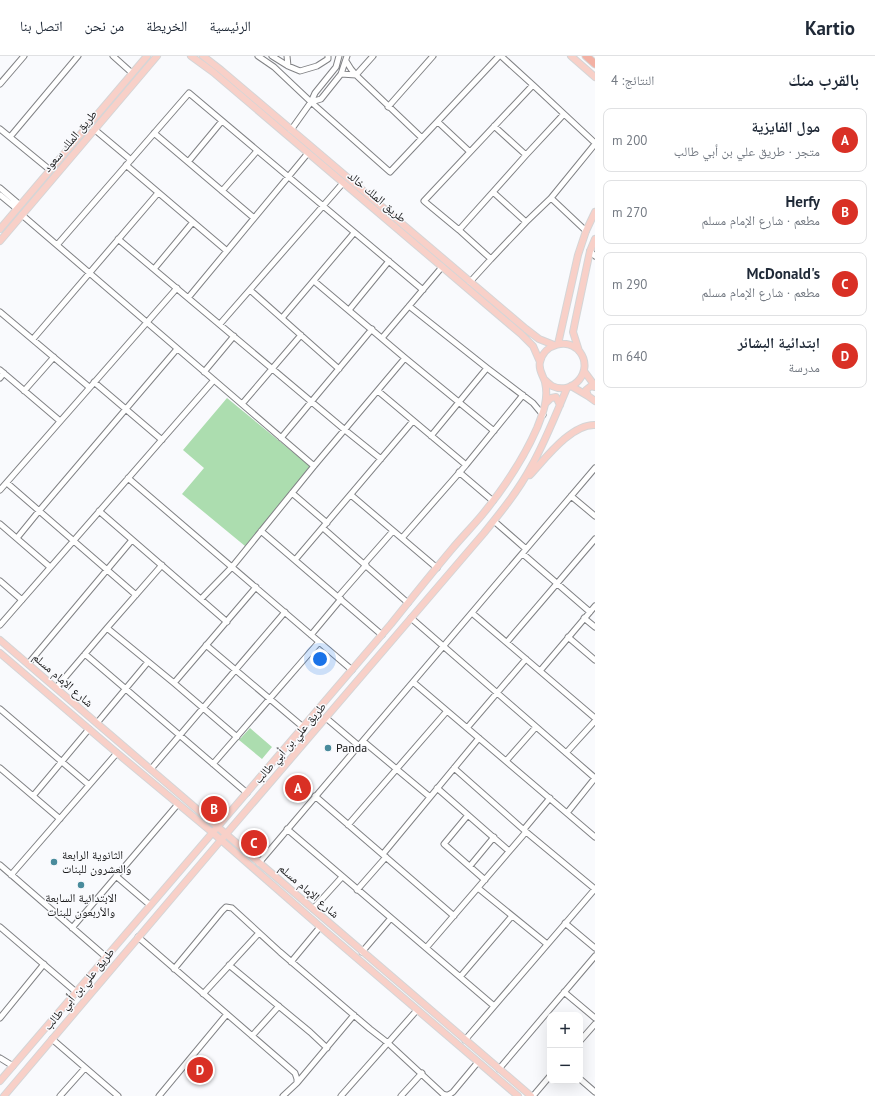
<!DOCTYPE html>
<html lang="ar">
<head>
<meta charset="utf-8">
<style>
	body { margin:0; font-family:"PT Sans","Noto Naskh Arabic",sans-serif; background:#f6f6f7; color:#1f2937; direction:rtl }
	.controls { position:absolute; right:12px; bottom:12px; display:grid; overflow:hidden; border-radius:8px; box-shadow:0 4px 16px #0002 }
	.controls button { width:36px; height:36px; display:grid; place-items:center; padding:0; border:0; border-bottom:1px solid #e0e1e3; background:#fff; color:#1f2937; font:20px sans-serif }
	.you { position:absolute; left:320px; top:603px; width:14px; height:14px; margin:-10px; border:3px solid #fff; border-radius:50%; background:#1a73e8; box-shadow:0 0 0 6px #1a73e833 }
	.badge { display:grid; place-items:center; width:26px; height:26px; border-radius:50%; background:#d93025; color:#fff; font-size:13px; font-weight:700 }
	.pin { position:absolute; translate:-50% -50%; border:2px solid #fff; box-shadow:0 1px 4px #0006 }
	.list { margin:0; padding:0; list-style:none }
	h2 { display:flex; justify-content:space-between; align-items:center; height:52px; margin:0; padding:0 16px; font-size:17px }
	h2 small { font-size:13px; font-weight:400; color:#747a83 }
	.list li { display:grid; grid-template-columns:26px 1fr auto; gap:12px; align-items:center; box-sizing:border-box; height:64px; margin:0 8px 8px; padding:0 8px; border:1px solid #e0e1e3; border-radius:8px }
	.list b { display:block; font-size:15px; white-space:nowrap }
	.list p { margin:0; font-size:13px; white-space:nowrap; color:#747a83 }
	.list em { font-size:13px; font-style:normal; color:#747a83 }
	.map { position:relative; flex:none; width:595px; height:1040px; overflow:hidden; direction:ltr }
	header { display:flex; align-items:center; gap:24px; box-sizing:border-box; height:56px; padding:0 20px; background:#fff; border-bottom:1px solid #e0e1e3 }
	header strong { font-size:19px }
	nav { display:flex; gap:22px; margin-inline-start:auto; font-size:14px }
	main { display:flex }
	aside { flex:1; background:#fff }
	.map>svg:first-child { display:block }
	.green { fill:#acddaf }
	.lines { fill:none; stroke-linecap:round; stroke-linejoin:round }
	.minor-casing { stroke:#818285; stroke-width:7 }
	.major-casing { stroke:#d5d5d6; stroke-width:8 }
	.highway-casing { stroke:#d5d5d6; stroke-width:9 }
	.minor { stroke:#fff; stroke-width:5 }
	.major { stroke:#f8d0c8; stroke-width:6 }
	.highway { stroke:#f3b1a4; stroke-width:7 }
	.poi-dot { fill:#498b9c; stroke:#f9fafd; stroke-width:1.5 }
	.labels { text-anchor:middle; stroke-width:3; stroke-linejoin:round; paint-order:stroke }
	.street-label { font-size:12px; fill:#181819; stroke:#f9fafd }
	.poi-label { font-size:12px; fill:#181819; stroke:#f9fafd; text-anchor:start }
</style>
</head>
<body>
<header>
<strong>Kartio</strong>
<nav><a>الرئيسية</a><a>الخريطة</a><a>من نحن</a><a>اتصل بنا</a></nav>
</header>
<main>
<aside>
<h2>بالقرب منك<small>النتائج: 4</small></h2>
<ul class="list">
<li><span class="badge">A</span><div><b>مول الفايزية</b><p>متجر · طريق علي بن أبي طالب</p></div><em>200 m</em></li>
<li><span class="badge">B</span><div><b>Herfy</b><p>مطعم · شارع الإمام مسلم</p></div><em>270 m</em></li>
<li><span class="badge">C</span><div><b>McDonald's</b><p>مطعم · شارع الإمام مسلم</p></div><em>290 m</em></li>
<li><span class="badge">D</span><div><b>ابتدائية البشائر</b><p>مدرسة</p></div><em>640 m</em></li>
</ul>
</aside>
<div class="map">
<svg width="595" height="1040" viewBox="0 0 595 1040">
	<rect width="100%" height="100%" fill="#f9fafd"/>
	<path class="green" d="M227 342 311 411 245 490 182 438 204 412 183 394Z
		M250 672 272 691 262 703 239 684Z"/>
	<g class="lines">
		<defs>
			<path id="minor" d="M113 0 132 17
				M258 0 274 11 311 46 390 116 422 82
				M272 0 288 10 300 15 317 10 328 3V0
				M287 0 288 10
				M373 0 356 19 422 82 499 0
				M501 0 533 29
				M346 5 351 13 356 19
				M341 18 356 19
				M0 28 24 0
				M311 46 321 43 341 18 347 0
				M388 51 433 0
				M438 66 470 96
				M494 70 526 99
				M0 73 50 114
				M94 73 131 104
				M291 74 311 46 315 37 336 11 339 0
				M154 77 254 162
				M10 81 78 0
				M595 87 533 29 424 145 459 174 491 203 526 166 551 142 595 88
				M188 106 222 65
				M126 109 227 195
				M0 132 20 149
				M222 135 257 95
				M493 136 526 166
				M0 139 17 153
				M551 142 586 175
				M22 159 314 410
				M459 174 526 99 564 58
				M118 183 345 374 381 403
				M57 189 189 37 423 234
				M590 195 595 200
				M154 213 193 166
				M314 225 405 302 494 375
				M470 226 491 203
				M250 234 339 313
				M188 242 308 97
				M409 250 487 312 533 347 543 359
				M349 254 389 205
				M0 256 89 331
				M282 262 354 177
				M220 268 343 127
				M382 282 442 211
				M33 283 158 137
				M0 314 60 365
				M204 316 234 280
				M0 322 4 317
				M94 326 162 384
				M24 335 54 301
				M378 335 466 409
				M242 348 301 279
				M431 380 487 312
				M281 382 372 273
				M459 416 493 445
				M128 422 352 614
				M7 427 136 539
				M0 434 177 232
				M292 437 327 467
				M351 439 437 512
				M571 440 595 460
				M99 455 227 566
				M494 465 526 493
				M0 468 50 511
				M323 472 408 547
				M261 475 382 579
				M17 482 39 455 177 293
				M402 482 466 409 523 339
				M523 498 590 556
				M295 504 413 365
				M364 508 393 475
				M0 525 22 544
				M338 541 366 509
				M201 543 232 511 314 410 405 302
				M472 557 595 662
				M411 562 595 722 567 757
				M584 562 595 571
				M0 569 214 324
				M107 572 174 627 237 681
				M311 579 341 543
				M568 581 595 604
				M507 586 595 483
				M206 589 303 671
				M85 598 247 737
				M28 608 132 484
				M540 615 595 550
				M413 626 595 781
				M174 627 256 531
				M56 632 107 572 162 509
				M0 653 89 729
				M326 662 359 690
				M97 667 148 606
				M467 672 526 603
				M363 685 430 741
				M566 697 595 665
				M506 705 536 671
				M213 708 319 586
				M0 712 60 763
				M454 712 525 775 595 833
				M151 713 285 556
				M437 732 509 795
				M33 740 89 673
				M315 740 454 860
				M468 759 444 788 485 824
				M348 769 447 655
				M287 773 494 950
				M383 798 479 682
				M259 807 595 412
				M0 809 106 901
				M470 810 494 781
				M11 819 117 697
				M116 820 150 849
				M478 832 547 888
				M357 834 386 801
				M313 853 342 821
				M565 867 595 892
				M0 871 76 936
				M72 872 178 748
				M138 881 295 1017 297 1023V1027L283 1040
				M426 892 525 777V772L550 742
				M362 896 391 862
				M291 906 320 871
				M229 909 310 976 327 992
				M174 913 222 855 226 851 232 852 280 896 370 973 388 987 443 1038C447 1040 449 1039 453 1036L478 1006
				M460 921 512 860
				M564 936 595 962
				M203 938 259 877
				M0 962 44 908
				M252 980 279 950
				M52 983 118 1040
				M465 984 595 833
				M580 985 595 968
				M0 1002 13 1010
				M499 1013 595 900
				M580 1023 595 1036
				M297 1027 354 959
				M60 1040 85 1012
				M159 1040 227 958
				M341 1040 417 954
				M401 1040 422 1017
				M533 1040 550 1020"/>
			<path id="major" d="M191 0 213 16 521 278 533 290 540 306
				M203 0 221 14 526 273 539 283 554 289
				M571 0 595 21
				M0 173 147 0
				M0 185 157 0
				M558 288 578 199 586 175 595 156
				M579 295 573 276 575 266 590 195 595 183
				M584 315 595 330
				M571 330 588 340 595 345
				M588 340 586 334 591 330 595 331
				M546 347 551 342 556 341 560 349
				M530 419C545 403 571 368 595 369
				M0 584 531 1040
				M0 597 117 697 213 777 324 874 518 1040
				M0 1025 391 568C411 543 431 518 452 493 462 481 472 471 482 459 504 432 523 404 537 372 543 357 549 343 545 326 543 319 538 314 540 306 544 288 568 281 580 296 594 315 573 340 552 330 549 328 547 326 545 324
				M4 1040 221 784 484 477C501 456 518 435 531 411 545 386 556 358 567 332"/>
			<path id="highway" d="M586 0 595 8"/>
		</defs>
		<use href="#minor" class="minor-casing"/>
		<use href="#major" class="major-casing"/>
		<use href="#highway" class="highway-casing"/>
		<use href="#minor" class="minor"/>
		<use href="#major" class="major"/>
		<use href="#highway" class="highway"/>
	</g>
	<g class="poi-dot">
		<circle cx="328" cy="692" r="4"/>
		<circle cx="54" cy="806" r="4"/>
		<circle cx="81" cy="829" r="4"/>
	</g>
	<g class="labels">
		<g class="street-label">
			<text transform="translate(70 85) rotate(-50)" y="4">طريق الملك سعود</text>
			<text transform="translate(377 141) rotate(40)" y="4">طريق الملك خالد</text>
			<text transform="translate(63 624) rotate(41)" y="4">شارع الإمام مسلم</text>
			<text transform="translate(290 687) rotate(-49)" y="4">طريق علي بن أبي طالب</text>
			<text transform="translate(309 835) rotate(41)" y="4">شارع الإمام مسلم</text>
			<text transform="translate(79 933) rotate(-50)" y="4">طريق علي بن أبي طالب</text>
		</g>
		<g class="poi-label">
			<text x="336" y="696">Panda</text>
			<text x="62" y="803">الثانوية الرابعة<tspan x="62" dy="14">والعشرون للبنات</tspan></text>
			<text x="81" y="846" text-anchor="middle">الابتدائية السابعة<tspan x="81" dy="14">والأربعون للبنات</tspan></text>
		</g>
	</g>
</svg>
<div class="controls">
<button>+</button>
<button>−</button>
</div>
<div class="you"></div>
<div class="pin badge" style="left:298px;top:732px">A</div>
<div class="pin badge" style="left:214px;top:753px">B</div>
<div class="pin badge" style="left:254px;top:787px">C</div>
<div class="pin badge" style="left:200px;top:1014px">D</div>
</div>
</main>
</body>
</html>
